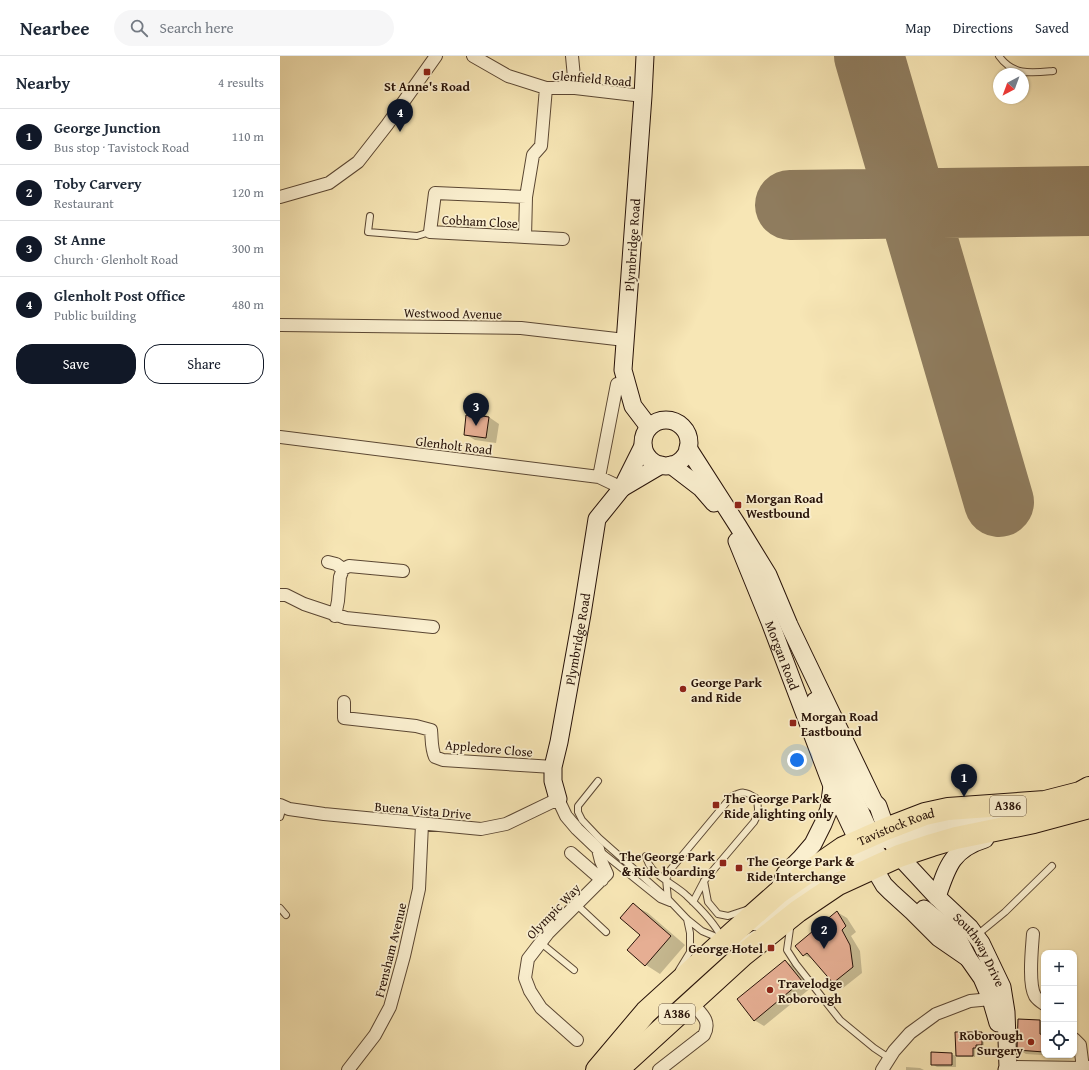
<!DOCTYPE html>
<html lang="en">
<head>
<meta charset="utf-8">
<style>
	body { margin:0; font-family:"Gentium Book Plus",serif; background:#f6f6f7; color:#1f2937 }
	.controls { position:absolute; right:12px; bottom:12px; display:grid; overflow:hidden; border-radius:8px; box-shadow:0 1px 3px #0004 }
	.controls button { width:36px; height:36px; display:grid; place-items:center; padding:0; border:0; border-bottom:1px solid #e0e1e3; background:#fff; color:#1f2937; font:20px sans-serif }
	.compass { position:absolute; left:713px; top:12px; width:36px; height:36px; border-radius:50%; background:#fff; box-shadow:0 1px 3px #0004; rotate:221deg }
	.you { position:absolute; left:517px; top:704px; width:14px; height:14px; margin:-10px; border:3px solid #fff; border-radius:50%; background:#1a73e8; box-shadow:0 0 0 6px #1a73e833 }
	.badge { display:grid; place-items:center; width:26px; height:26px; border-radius:50%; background:#111827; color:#fff; font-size:13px; font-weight:700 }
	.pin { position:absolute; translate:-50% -33px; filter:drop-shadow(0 1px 2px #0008) }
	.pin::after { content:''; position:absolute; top:21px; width:14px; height:12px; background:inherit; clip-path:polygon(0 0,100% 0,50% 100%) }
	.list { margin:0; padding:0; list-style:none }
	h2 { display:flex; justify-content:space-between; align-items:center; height:52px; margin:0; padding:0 16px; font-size:17px }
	h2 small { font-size:13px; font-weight:400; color:#747a83 }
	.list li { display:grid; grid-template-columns:26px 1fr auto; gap:12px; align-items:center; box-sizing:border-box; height:56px; padding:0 16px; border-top:1px solid #e0e1e3 }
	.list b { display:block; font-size:15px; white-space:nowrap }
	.list p { margin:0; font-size:13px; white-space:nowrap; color:#747a83 }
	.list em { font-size:13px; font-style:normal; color:#747a83 }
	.actions { display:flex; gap:8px; padding:12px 16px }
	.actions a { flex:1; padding:9px 0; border:1px solid #111827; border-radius:16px; text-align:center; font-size:14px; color:#111827 }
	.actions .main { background:#111827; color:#fff }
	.icon { flex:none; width:22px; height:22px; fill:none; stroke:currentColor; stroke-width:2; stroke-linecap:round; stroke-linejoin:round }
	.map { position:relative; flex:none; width:809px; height:1014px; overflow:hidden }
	header { display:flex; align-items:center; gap:24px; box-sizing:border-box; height:56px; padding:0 20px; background:#fff; border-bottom:1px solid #e0e1e3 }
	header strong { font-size:19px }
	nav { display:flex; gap:22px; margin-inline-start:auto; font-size:14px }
	.search { width:280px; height:36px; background:#f6f6f7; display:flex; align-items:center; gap:10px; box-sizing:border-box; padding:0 14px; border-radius:22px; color:#747a83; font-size:15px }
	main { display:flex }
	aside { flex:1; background:#fff }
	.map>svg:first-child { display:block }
	.shadow { fill:#0003 }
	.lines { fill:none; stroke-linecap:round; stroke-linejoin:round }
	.runway { stroke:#8f7c5e; stroke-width:70 }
	.building { fill:#e6ae93; stroke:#271208 }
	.lane-casing { stroke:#5b4733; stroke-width:8 }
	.street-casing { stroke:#5b4733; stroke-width:14 }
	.secondary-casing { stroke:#271208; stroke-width:19 }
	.highway-casing { stroke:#271208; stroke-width:24 }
	.lane { stroke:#faefcf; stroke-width:6 }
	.street { stroke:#faefcf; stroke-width:12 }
	.secondary { stroke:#faefcf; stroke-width:17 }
	.highway { stroke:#f7e6b5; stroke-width:22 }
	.poi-dot { fill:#8f2418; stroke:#faefcf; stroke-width:1.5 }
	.labels { text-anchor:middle; stroke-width:3.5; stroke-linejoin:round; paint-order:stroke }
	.shield { fill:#faefcf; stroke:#665444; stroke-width:1 }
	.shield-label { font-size:12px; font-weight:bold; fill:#271208 }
	.street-label { font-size:13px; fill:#271208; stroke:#faefcf }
	.poi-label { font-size:13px; font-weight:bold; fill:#271208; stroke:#faefcf; text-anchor:start }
</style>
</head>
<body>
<header>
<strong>Nearbee</strong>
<div class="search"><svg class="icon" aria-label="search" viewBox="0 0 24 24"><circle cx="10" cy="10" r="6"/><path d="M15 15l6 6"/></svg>Search here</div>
<nav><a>Map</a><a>Directions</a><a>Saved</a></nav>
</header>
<main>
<aside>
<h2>Nearby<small>4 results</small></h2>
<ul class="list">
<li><span class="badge">1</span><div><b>George Junction</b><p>Bus stop · Tavistock Road</p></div><em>110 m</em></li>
<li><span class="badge">2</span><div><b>Toby Carvery</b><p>Restaurant</p></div><em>120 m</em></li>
<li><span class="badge">3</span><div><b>St Anne</b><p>Church · Glenholt Road</p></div><em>300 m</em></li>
<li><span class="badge">4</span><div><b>Glenholt Post Office</b><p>Public building</p></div><em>480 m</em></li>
</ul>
<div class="actions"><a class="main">Save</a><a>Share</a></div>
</aside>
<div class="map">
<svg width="809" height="1014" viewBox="0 0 809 1014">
	<rect width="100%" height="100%" fill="#f7e6b5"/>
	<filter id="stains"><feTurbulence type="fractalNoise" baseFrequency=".005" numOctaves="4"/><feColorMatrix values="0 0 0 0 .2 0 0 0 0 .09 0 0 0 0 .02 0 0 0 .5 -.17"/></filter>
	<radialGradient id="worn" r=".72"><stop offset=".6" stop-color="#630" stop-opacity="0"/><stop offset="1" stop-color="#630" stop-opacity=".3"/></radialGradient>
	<path class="shadow" d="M196 356 203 357 219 368 216 387 195 384 185 378 195 361Z
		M353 849 368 857 405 889 380 918 366 909 362 879Z
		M557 856 567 862 576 876 571 880 580 895 582 917 563 932 553 926 535 904 524 899 516 890Z
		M505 905 515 911 532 931 484 970 474 964Z
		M760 965 764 968V999H777V1000L746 998 738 993Z
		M701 977 703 978 704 989 697 990V992H695V1001H679L676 1000Z
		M671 998 676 1000V1011H657L652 1008Z
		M626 1011 640 1012 644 1014H626Z"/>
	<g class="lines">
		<path class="runway" d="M589 0 719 446
			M510 149 809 145"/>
	</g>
	<path class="building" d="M195 355 203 356 202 360 209 361 206 382 184 379 186 359 194 360Z
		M353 847 391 880 365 910 347 894 360 879 340 862Z
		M557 855 566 870 562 874 570 889 573 911 553 927 527 897 523 900 515 890Z
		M505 904 522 925 474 965 457 943Z
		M738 963 760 964V978L764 979V996L737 994Z
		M675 976H702V989H696V992H693V1000H676Z
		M651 996 672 997V1009H651Z"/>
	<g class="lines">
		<defs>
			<path id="lane" d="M719 0C733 20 752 17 773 15
				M90 160 88 176 137 180 150 176
				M318 725 298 750V756L302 764 319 782 388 843 407 863 422 875 441 883
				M0 761 3 751
				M319 794 380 843 390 847
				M366 800C369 819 394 827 407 840 421 853 434 866 442 882
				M424 825 428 846 438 858 448 860 466 854
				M388 843 386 823 391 813 451 741C462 735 465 735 476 742 479 752 479 757 474 766L424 825 413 846
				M297 849 326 876
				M0 852 6 859
				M511 869 510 873 507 894 516 908 560 964 594 992 609 1002
				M697 879 725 856 772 810
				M261 887 294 914
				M453 887 462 885 474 878
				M399 914 410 896V877L407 863"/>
			<path id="street" d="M193 0 228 20 266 32H295L363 40
				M292 0 295 32
				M0 141 49 127 78 106 107 69 156 0
				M246 141 155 137 150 176 245 181 246 141 253 99 261 90 266 32
				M245 181 283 183
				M0 269 241 272 345 284
				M0 381 319 421 342 432
				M319 421 337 328
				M48 506 56 508 63 513 69 510 123 515
				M0 539H6L24 548 66 562 153 571
				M55 560 58 545 60 521 63 513
				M64 646V662L136 670 151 674C152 683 151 692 155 701L163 704 273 711
				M0 749 9 753 44 758 201 773 226 768 278 743 286 760 297 773 318 793 321 805 327 818 268 877 248 903 245 922 250 935 261 952 297 984
				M291 797 322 824
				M753 878C752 892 748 928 755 940 757 943 761 946 764 948
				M794 983 800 989 803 1012
				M728 1011 803 1012 809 1011
				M68 1014 95 979 110 951 124 900 139 833 142 768
				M379 1014 424 979C432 964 420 957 411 946
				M602 1014 614 995 630 977 656 958 690 945 711 943 712 937"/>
			<g id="secondary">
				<path d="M365 0 363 40 343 314 353 350 369 371"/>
				<circle cx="386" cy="387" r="23"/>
				<path id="s1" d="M408 392 458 470 488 519 509 569 594 746 598 750 606 773 619 800 657 841 690 872 701 887 722 931 726 956 728 1011 727 1014"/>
				<path d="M391 409 421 432 434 447"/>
				<path d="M342 432 381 409"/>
				<path id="s2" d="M457 485 490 566 552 730 578 785 604 829 611 836 633 856 659 882 688 902"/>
				<path d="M535 645 558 707 591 779 593 791"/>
				<path id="s3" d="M278 743 273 725V711L279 686 302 558 317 463 342 432 363 390"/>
				<path d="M602 783C622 786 642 775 661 769 687 763 712 762 738 765"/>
				<path d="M498 837 505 818 521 802 533 788 543 768 549 753 552 730"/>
				<path d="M657 841C667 811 672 793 705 783"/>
				<path d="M644 853 676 879 688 902 702 922 711 943 718 967"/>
				<path d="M476 866C494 855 512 843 530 831 551 817 570 795 597 797"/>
			</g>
			<g id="highway">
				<path id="s4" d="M317 1014 366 956 454 876 498 837 563 792 606 773 645 758 668 753 765 746 800 737 809 732"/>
				<path d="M337 1014 463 899 518 855 558 828 619 800 652 789 676 782 754 766 809 751"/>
			</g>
		</defs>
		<use href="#lane" class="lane-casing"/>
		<use href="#street" class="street-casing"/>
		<use href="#secondary" class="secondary-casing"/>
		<use href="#highway" class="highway-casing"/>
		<use href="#lane" class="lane"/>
		<use href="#street" class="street"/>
		<use href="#secondary" class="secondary"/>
		<use href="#highway" class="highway"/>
	</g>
	<g class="poi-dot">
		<rect x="143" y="12" width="8" height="8" rx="2"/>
		<rect x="454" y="445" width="8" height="8" rx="2"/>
		<circle cx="403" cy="633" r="4"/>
		<rect x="509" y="663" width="8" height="8" rx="2"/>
		<rect x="432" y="745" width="8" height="8" rx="2"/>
		<rect x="439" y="803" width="8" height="8" rx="2"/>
		<rect x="455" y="808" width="8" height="8" rx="2"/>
		<rect x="487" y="888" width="8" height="8" rx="2"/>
		<circle cx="490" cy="934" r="4"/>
		<circle cx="751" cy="986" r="4"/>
	</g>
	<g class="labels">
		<g class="shield">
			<rect x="710" y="740" width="36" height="20" rx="3"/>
			<rect x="379" y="948" width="36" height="20" rx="3"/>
		</g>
		<g class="shield-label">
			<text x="728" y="754">A386</text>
			<text x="397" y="962">A386</text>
		</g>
		<g class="street-label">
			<text transform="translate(312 22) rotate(5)" y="5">Glenfield Road</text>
			<text transform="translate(200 165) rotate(3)" y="5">Cobham Close</text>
			<text transform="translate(352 189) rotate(-86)" y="5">Plymbridge Road</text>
			<text transform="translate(173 257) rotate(1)" y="5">Westwood Avenue</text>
			<text transform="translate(174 389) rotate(7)" y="5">Glenholt Road</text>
			<text dy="5" stroke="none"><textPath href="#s3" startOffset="163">Plymbridge Road</textPath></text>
			<text dy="5" stroke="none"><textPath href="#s2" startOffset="123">Morgan Road</textPath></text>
			<text transform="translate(209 692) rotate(5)" y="5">Appledore Close</text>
			<text transform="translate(143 754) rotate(5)" y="5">Buena Vista Drive</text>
			<text dy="5" stroke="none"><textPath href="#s4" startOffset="390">Tavistock Road</textPath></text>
			<text transform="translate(273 855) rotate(-46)" y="5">Olympic Way</text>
			<text transform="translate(110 894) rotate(-76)" y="5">Frensham Avenue</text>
			<text dy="5" stroke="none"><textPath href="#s1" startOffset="585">Southway Drive</textPath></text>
		</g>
		<g class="poi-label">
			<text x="147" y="35" text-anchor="middle">St Anne's Road</text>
			<text x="466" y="447">Morgan Road<tspan x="466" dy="15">Westbound</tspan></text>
			<text x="411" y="631">George Park<tspan x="411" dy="15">and Ride</tspan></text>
			<text x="521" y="665">Morgan Road<tspan x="521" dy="15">Eastbound</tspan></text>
			<text x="444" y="747">The George Park &amp;<tspan x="444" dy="15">Ride alighting only</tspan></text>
			<text x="435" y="805" text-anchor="end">The George Park<tspan x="435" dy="15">&amp; Ride boarding</tspan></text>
			<text x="467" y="810">The George Park &amp;<tspan x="467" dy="15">Ride Interchange</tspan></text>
			<text x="483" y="897" text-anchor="end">George Hotel</text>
			<text x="498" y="932">Travelodge<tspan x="498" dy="15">Roborough</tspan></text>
			<text x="743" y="984" text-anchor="end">Roborough<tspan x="743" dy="15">Surgery</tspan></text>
		</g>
	</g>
	<rect width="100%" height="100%" filter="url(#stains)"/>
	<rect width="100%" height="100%" fill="url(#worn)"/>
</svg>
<div class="controls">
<button>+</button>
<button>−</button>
<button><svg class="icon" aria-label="locate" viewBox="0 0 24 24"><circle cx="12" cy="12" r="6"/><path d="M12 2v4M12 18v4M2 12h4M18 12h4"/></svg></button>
</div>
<svg class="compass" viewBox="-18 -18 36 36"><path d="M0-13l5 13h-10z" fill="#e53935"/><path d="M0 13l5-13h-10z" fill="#747a83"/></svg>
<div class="you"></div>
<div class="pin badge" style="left:684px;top:741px">1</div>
<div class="pin badge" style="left:544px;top:893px">2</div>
<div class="pin badge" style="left:196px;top:370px">3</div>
<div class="pin badge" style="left:120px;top:76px">4</div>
</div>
</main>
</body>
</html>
